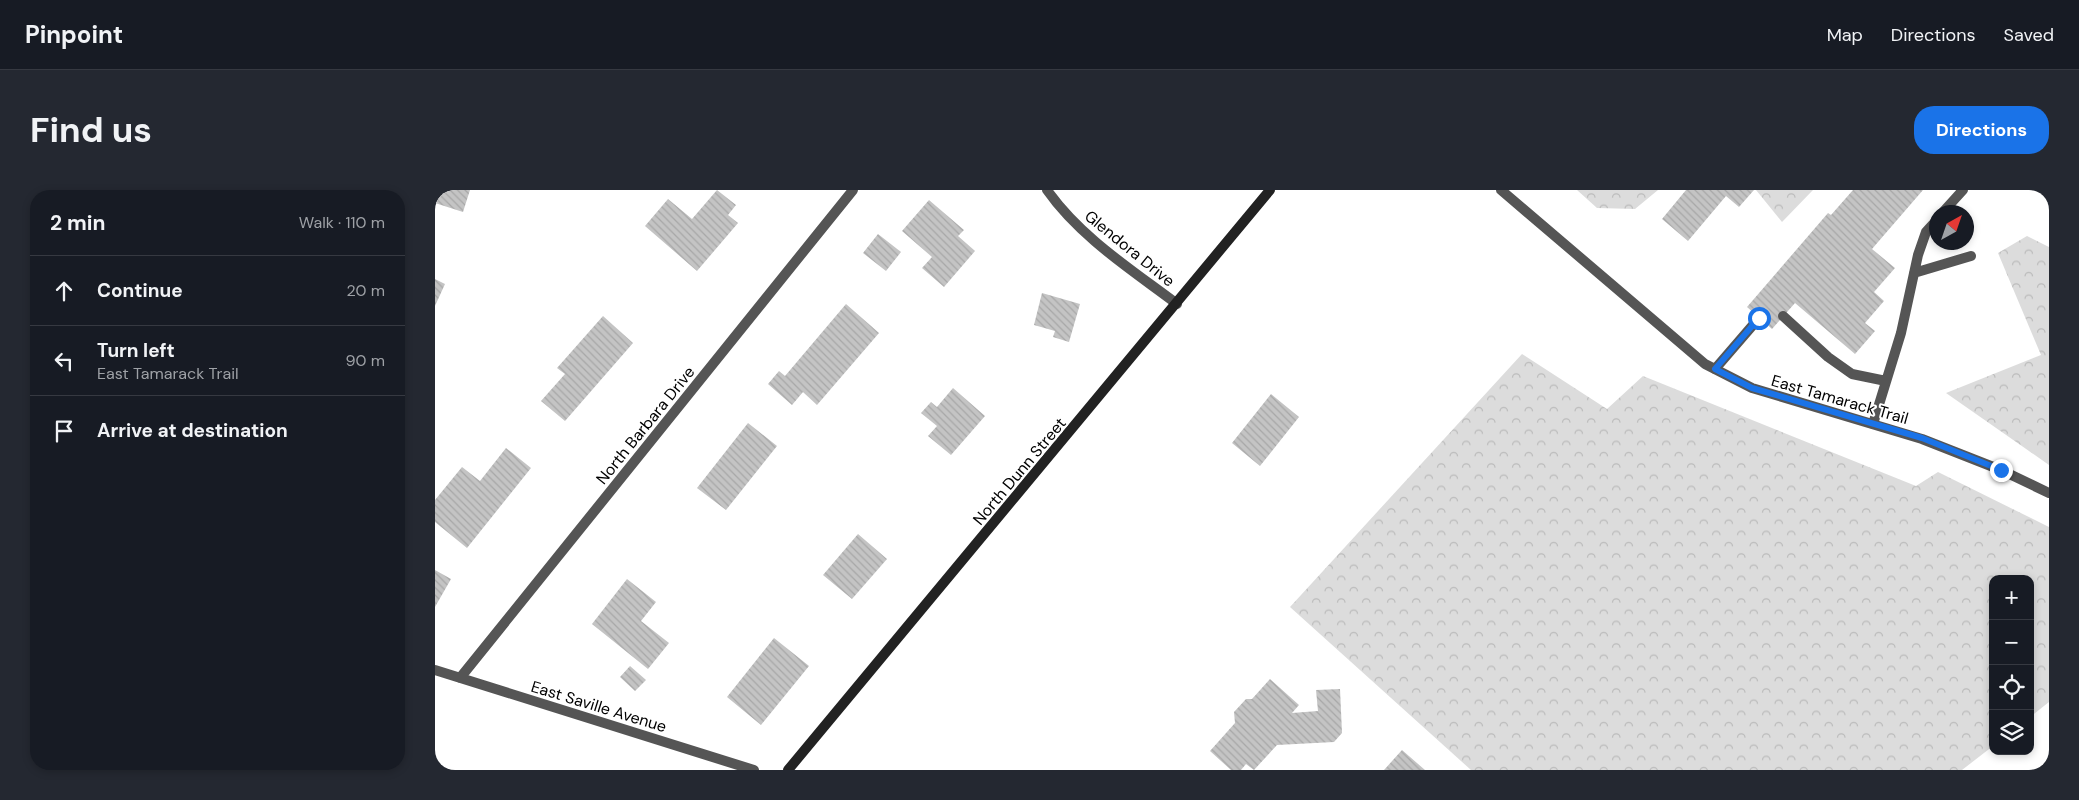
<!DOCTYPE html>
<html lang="en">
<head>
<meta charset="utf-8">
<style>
	body { margin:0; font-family:"DM Sans",sans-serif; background:#242831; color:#f1f3f6 }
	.controls { position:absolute; right:15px; bottom:15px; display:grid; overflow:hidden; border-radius:10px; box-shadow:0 2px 8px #0003 }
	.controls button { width:45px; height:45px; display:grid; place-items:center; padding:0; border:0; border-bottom:1px solid #363941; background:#171b24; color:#f1f3f6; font:25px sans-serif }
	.compass { position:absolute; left:1494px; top:15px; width:45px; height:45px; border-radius:50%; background:#171b24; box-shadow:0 2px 8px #0003; rotate:40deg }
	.stop { position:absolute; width:15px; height:15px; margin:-11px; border:4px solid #1a73e8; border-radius:50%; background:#fff }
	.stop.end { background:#1a73e8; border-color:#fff; box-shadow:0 1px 5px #0008 }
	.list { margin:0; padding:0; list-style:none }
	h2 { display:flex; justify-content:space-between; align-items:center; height:65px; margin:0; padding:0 20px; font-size:21px }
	h2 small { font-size:16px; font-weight:400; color:#9ea1a6 }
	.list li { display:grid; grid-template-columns:32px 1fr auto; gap:15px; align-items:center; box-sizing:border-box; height:70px; padding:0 20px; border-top:1px solid #363941 }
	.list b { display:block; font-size:19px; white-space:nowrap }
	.list p { margin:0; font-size:16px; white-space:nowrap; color:#9ea1a6 }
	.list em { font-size:16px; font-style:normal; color:#9ea1a6 }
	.icon { flex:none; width:28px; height:28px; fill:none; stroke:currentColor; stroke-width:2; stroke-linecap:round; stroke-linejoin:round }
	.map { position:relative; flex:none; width:1614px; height:580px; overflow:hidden; border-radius:20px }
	header { display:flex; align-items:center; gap:30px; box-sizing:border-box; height:70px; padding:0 25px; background:#171b24; border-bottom:1px solid #363941 }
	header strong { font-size:24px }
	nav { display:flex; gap:28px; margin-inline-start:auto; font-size:18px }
	.intro { display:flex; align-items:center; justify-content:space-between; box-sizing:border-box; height:120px; padding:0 30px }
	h1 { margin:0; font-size:35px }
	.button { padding:12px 22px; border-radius:20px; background:#1a73e8; color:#fff; font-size:18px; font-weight:700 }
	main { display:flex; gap:30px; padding:0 30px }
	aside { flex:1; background:#171b24; border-radius:20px; box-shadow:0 2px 8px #0003 }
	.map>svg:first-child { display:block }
	.forest { fill:url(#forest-crowns) }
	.building { fill:url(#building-back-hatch) }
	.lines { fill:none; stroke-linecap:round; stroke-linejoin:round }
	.lane { stroke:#555; stroke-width:10 }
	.street { stroke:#555; stroke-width:10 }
	.secondary { stroke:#222; stroke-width:10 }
	.route { stroke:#1a73e8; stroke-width:6 }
	.labels { text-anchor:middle; stroke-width:4; stroke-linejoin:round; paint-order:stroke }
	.street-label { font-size:16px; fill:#000; stroke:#fff }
</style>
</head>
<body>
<header>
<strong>Pinpoint</strong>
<nav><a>Map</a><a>Directions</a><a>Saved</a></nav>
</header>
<div class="intro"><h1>Find us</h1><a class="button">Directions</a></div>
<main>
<aside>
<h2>2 min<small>Walk · 110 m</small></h2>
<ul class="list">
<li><svg class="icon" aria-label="ahead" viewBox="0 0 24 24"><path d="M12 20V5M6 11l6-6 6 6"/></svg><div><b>Continue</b></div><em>20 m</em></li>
<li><svg class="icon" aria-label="left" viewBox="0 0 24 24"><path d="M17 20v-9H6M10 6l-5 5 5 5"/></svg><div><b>Turn left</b><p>East Tamarack Trail</p></div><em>90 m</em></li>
<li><svg class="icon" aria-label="arrive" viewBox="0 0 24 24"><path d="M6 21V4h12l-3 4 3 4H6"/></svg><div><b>Arrive at destination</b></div></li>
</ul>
</aside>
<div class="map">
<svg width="1614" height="580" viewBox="0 0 1614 580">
	<defs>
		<pattern id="forest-crowns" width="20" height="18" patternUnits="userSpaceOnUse" patternTransform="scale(1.25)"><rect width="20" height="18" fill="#dcdcdc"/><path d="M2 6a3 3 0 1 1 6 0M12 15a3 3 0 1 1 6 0" fill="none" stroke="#bbb"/></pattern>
		<pattern id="building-back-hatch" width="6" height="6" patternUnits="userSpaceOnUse" patternTransform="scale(1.25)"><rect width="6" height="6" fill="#c4c4c4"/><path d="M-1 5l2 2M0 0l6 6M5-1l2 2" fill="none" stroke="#a7a7a7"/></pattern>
	</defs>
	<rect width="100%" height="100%" fill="#fff"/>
	<path class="forest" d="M1142 0H1223L1200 19 1162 18Z
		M1321 0H1378L1347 32Z
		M1592 46 1614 57V275L1511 203 1606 165 1563 63Z
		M1087 164 1172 219 1208 186 1481 296 1503 282 1614 337V512L1595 527V389H1558V556L1527 580H1036L855 417Z"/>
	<path class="building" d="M0 0H35L28 22 0 13Z
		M282 0 301 15 293 25 303 33 262 81 210 36 233 9 257 29Z
		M1251 0H1319L1304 17 1291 6 1253 51 1227 29Z
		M1418 0H1488L1437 59 1460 78 1439 102 1449 111 1430 133 1440 141 1420 164 1360 113 1337 139 1312 117 1393 23 1396 25Z
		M494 10 529 40 523 46 540 61 509 97 487 78 497 67 467 41Z
		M443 44 466 62 451 81 428 63Z
		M0 89 10 94 0 116Z
		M607 103 645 114 634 152 618 147 620 141 599 135Z
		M411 114 444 143 382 215 368 202 357 215 333 194 344 181 350 186Z
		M168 126 198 153 130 231 106 211 130 184 122 178Z
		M518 198 550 226 516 265 493 246 502 236 486 223 496 212 502 217Z
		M836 204 864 227 825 276 797 253Z
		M313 233 342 256 291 320 262 298Z
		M71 258 96 278 32 358 0 332V310L27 277 45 291Z
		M423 344 452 369 417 409 388 385Z
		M0 380 16 389 0 417Z
		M192 389 221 412 206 431 234 453 213 479 157 434Z
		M339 448 374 476 326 535 292 507Z
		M195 476 211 490 200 501 185 487Z
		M835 489 864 515 857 523 883 521 881 500 905 499 907 543 899 552 842 555 819 580 811 574 806 580H796L775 561 800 533 799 522 811 509H817Z
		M967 560 990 580H949Z"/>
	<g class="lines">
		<path class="lane" d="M1508 22 1528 0
			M1479 83 1536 66
			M1348 126 1393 167 1417 184 1451 191
			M1280 179 1324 128
			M1438 234 1466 143 1483 65 1491 42 1502 30"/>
		<path class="street" d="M612 0C645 47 697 80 742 114
			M1066 0 1270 174 1317 198 1487 249 1566 280 1614 303
			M0 480 319 580
			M25 488 418 0"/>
		<path class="secondary" d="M353 580 835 0"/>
	</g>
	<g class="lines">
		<path class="route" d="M1324 128 1280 179 1317 198 1487 248 1566 280"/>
	</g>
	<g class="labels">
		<g class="street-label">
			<text transform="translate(695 58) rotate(39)" y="6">Glendora Drive</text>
			<text transform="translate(1405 209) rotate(16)" y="6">East Tamarack Trail</text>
			<text transform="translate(210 235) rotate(-51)" y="6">North Barbara Drive</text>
			<text transform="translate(584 281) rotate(-50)" y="6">North Dunn Street</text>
			<text transform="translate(164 516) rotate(17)" y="6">East Saville Avenue</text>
		</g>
	</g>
</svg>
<div class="controls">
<button>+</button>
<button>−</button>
<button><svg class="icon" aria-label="locate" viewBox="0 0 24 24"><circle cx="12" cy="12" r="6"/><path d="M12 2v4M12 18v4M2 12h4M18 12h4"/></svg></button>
<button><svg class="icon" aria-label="layers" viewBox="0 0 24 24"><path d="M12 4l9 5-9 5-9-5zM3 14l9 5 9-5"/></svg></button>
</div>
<svg class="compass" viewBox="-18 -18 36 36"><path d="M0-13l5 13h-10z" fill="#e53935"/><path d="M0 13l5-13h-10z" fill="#9ea1a6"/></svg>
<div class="stop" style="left:1324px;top:128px"></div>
<div class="stop end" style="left:1566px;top:280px"></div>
</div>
</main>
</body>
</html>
